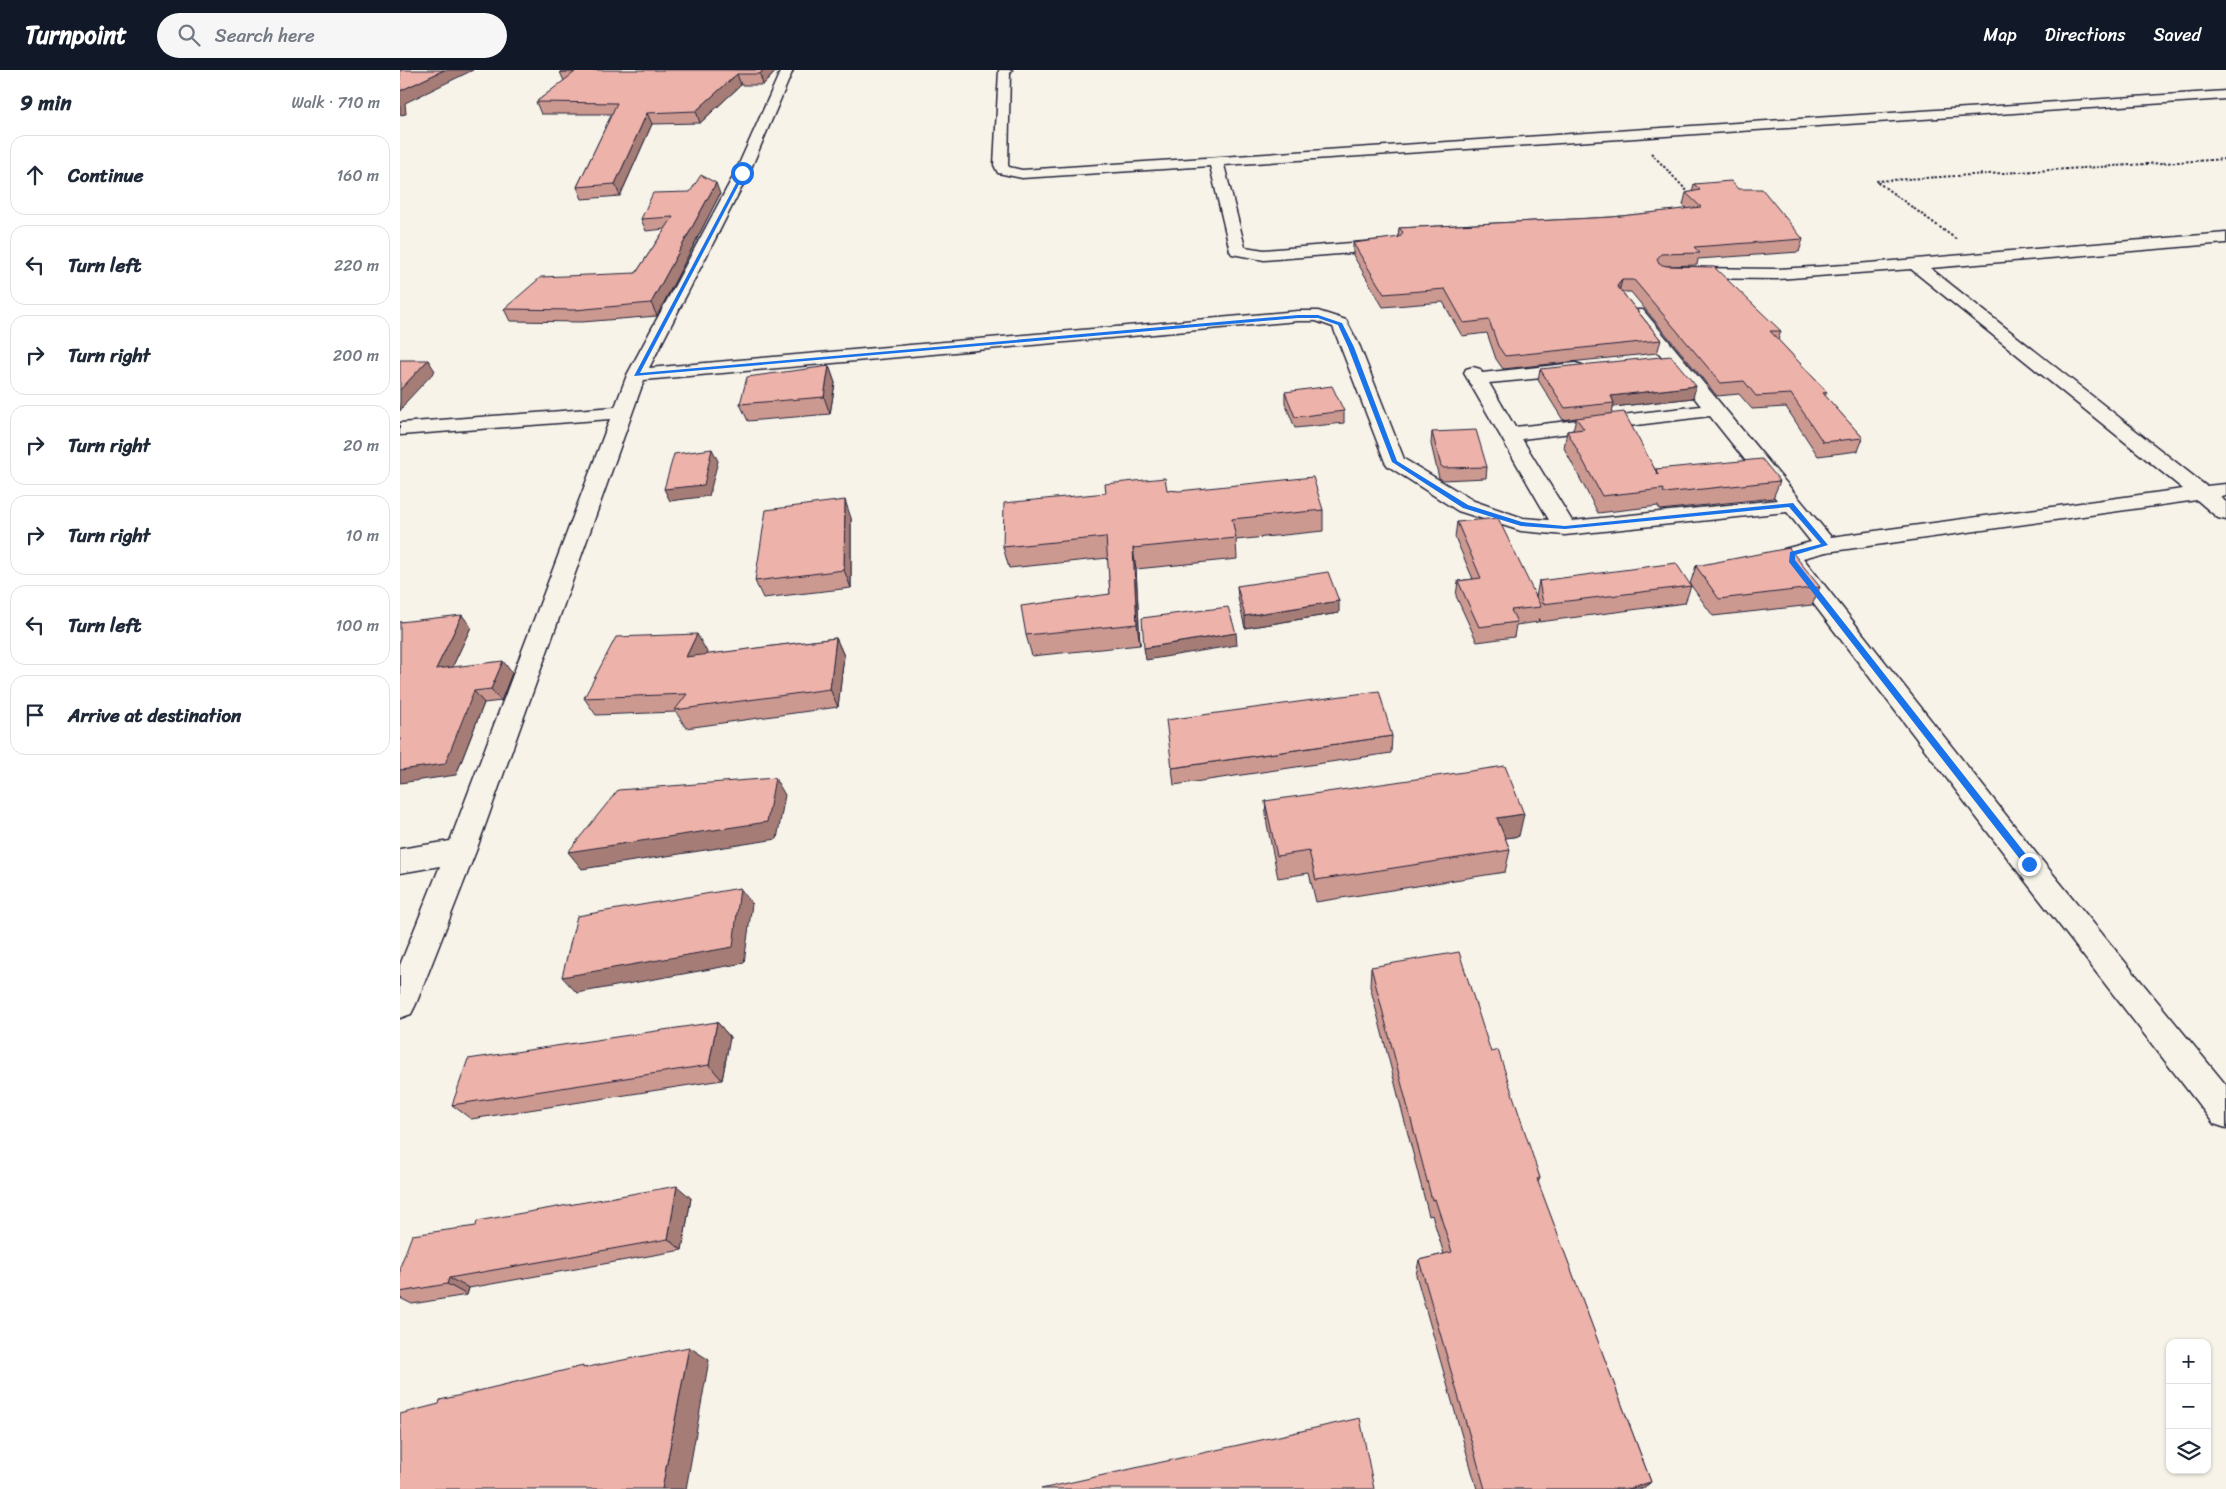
<!DOCTYPE html>
<html lang="en">
<head>
<meta charset="utf-8">
<style>
	body { margin:0; font-family:Sriracha,sans-serif; background:#f6f6f7; color:#1f2937 }
	.controls { position:absolute; right:15px; bottom:15px; display:grid; overflow:hidden; border-radius:10px; box-shadow:0 1px 4px #0004 }
	.controls button { width:45px; height:45px; display:grid; place-items:center; padding:0; border:0; border-bottom:1px solid #e0e1e3; background:#fff; color:#1f2937; font:25px sans-serif }
	.stop { position:absolute; width:15px; height:15px; margin:-11px; border:4px solid #1a73e8; border-radius:50%; background:#fff }
	.stop.end { background:#1a73e8; border-color:#fff; box-shadow:0 1px 5px #0008 }
	.list { margin:0; padding:0; list-style:none }
	h2 { display:flex; justify-content:space-between; align-items:center; height:65px; margin:0; padding:0 20px; font-size:21px }
	h2 small { font-size:16px; font-weight:400; color:#747a83 }
	.list li { display:grid; grid-template-columns:32px 1fr auto; gap:15px; align-items:center; box-sizing:border-box; height:80px; margin:0 10px 10px; padding:0 10px; border:1px solid #e0e1e3; border-radius:15px }
	.list b { display:block; font-size:19px; white-space:nowrap }
	.list em { font-size:16px; font-style:normal; color:#747a83 }
	.icon { flex:none; width:28px; height:28px; fill:none; stroke:currentColor; stroke-width:2; stroke-linecap:round; stroke-linejoin:round }
	.map { position:relative; flex:none; width:1826px; height:1419px; overflow:hidden }
	header { display:flex; align-items:center; gap:30px; box-sizing:border-box; height:70px; padding:0 25px; background:#111827; color:#fff }
	header strong { font-size:24px }
	nav { display:flex; gap:28px; margin-inline-start:auto; font-size:18px }
	.search { width:350px; height:45px; background:#f6f6f7; display:flex; align-items:center; gap:12px; box-sizing:border-box; padding:0 18px; border-radius:28px; color:#747a83; font-size:19px }
	main { display:flex }
	aside { flex:1; background:#fff }
	.map>svg:first-child { display:block }
	.lines { fill:none; stroke-linecap:round; stroke-linejoin:round }
	.minor-casing { stroke:#22223b; stroke-width:3 }
	.path { stroke:#22223b; stroke-width:2; stroke-dasharray:2.5 2; stroke-linecap:butt }
	.minor { fill:#f7f3e8; fill-rule:evenodd }
	.wall { fill:#cc9991; stroke:#22223b }
	.shaded-wall { fill:#a67d76; stroke:#22223b }
	.building { fill:#edb2a9; stroke:#22223b }
	.route { fill:#1a73e8 }
</style>
</head>
<body>
<header>
<strong>Turnpoint</strong>
<div class="search"><svg class="icon" aria-label="search" viewBox="0 0 24 24"><circle cx="10" cy="10" r="6"/><path d="M15 15l6 6"/></svg>Search here</div>
<nav><a>Map</a><a>Directions</a><a>Saved</a></nav>
</header>
<main>
<aside>
<h2>9 min<small>Walk · 710 m</small></h2>
<ul class="list">
<li><svg class="icon" aria-label="ahead" viewBox="0 0 24 24"><path d="M12 20V5M6 11l6-6 6 6"/></svg><div><b>Continue</b></div><em>160 m</em></li>
<li><svg class="icon" aria-label="left" viewBox="0 0 24 24"><path d="M17 20v-9H6M10 6l-5 5 5 5"/></svg><div><b>Turn left</b></div><em>220 m</em></li>
<li><svg class="icon" aria-label="right" viewBox="0 0 24 24"><path d="M7 20v-9h11M14 6l5 5-5 5"/></svg><div><b>Turn right</b></div><em>200 m</em></li>
<li><svg class="icon" aria-label="right" viewBox="0 0 24 24"><path d="M7 20v-9h11M14 6l5 5-5 5"/></svg><div><b>Turn right</b></div><em>20 m</em></li>
<li><svg class="icon" aria-label="right" viewBox="0 0 24 24"><path d="M7 20v-9h11M14 6l5 5-5 5"/></svg><div><b>Turn right</b></div><em>10 m</em></li>
<li><svg class="icon" aria-label="left" viewBox="0 0 24 24"><path d="M17 20v-9H6M10 6l-5 5 5 5"/></svg><div><b>Turn left</b></div><em>100 m</em></li>
<li><svg class="icon" aria-label="arrive" viewBox="0 0 24 24"><path d="M6 21V4h12l-3 4 3 4H6"/></svg><div><b>Arrive at destination</b></div></li>
</ul>
</aside>
<div class="map">
<svg width="1826" height="1419" viewBox="0 0 1826 1419">
	<rect width="100%" height="100%" fill="#f7f3e8"/>
	<filter id="ink" filterUnits="userSpaceOnUse"><feTurbulence type="fractalNoise" baseFrequency=".02" numOctaves="2"/><feDisplacementMap in="SourceGraphic" scale="10" xChannelSelector="R" yChannelSelector="G"/><feConvolveMatrix kernelMatrix="1 2 1 2 8 2 1 2 1" color-interpolation-filters="sRGB"/></filter>
	<g filter="url(#ink)">
		<g class="lines">
			<defs>
				<path id="minor" d="M381 0H393L349 103 249 298 898 241H918L946 250 960 277 1004 389 1074 431 1123 448 1149 450 1064 303 1066 299 1073 297 1080 299 1082 303 1175 293 1182 295 1184 299 1182 303 1175 305 1089 313 1115 357 1301 336 1228 244 1231 240H1243L1431 467 1783 419 1511 199 1378 209 1284 208 1278 207 1276 203 1278 199 1284 198 1378 199 1445 195 1826 163V173L1530 198 1806 416 1826 414V426L1820 427 1826 432V450L1818 448 1797 430 1426 482 1403 488 1639 787 1826 1015V1058L1814 1054 1619 803 1384 495C1380 489 1380 485 1384 479L1411 472 1387 442 1165 465 1121 461 1058 441 988 396 985 392 933 257 916 251H898L244 310 76 781 16 934 11 944 0 948V895L40 796 0 803V779L50 771 210 349 0 365V353L215 337 227 305 335 103ZM1310 346 1377 430 1172 451 1122 369Z
					M599 0H612L610 3 608 95 609 97 622 100 1826 21V29L824 95 845 177 864 180 989 170 995 172 997 175 995 178 989 180 864 190 832 184 830 181 810 96 622 108 598 103 594 95Z"/>
			</defs>
			<use href="#minor" class="minor-casing"/>
			<path class="path" d="M1251 83 1289 123
				M1556 169 1476 111 1826 89"/>
			<use href="#minor" class="minor"/>
		</g>
		<path class="wall" d="M377 0 363 15H341L300 53 252 54 220 126 182 129 177 117 212 44H141L136 32 164 11 160 2Z
			M1294 114 1338 119 1403 169 1399 182 1298 189 1297 195 1265 196 1381 261 1378 270 1427 322 1425 326 1463 368 1458 381 1418 386 1386 337 1352 339 1339 324 1317 326 1231 222H1222L1261 270 1257 283 1103 299 1096 289 1087 263 1062 266 1043 232 983 237 953 185V173L998 168 999 158 1212 147 1287 139 1283 135 1286 123 1292 122Z
			M320 124 257 246 182 252 110 251 104 239 236 203 265 159 246 161 241 149Z
			M429 296 435 313 430 344 348 351 340 334Z
			M1140 299 1293 328 1213 337 1212 343 1256 400V399L1380 411 1373 428 1260 440 1258 436 1198 443 1164 378 1167 361 1173 360 1176 348 1163 350 1138 310Z
			M885 322 944 341V353L895 358 885 333Z
			M1032 362 1087 397 1086 408 1043 410 1039 408 1031 374Z
			M767 420 923 440V461L836 470 837 489 736 499 740 575 632 586 626 565 710 524 708 488 609 498 603 477Z
			M451 448V518L363 528 355 511Z
			M1057 452 1136 527 1139 511 1291 516 1285 533 1139 552V548L1138 552 1116 555 1114 567 1077 572 1056 526 1058 511 1073 509 1055 467Z
			M1296 496 1420 517 1412 535 1313 546 1290 514Z
			M837 516 939 543 845 558 838 528Z
			M0 552 71 557 52 597 112 603 101 631 84 633 56 705Z
			M436 568 444 586 438 637 286 658 276 642 196 645 184 628 307 582 305 585Z
			M992 666 991 683 774 715 772 698Z
			M865 731 1119 766 1105 768 1110 780 1105 802 916 832 909 803 878 808 867 754Z
			M971 897 1091 982 1140 1108 1138 1113 1251 1412 1242 1419H1077L1016 1205 1019 1190 1044 1184 1032 1145 1029 1146 970 916Z
			M317 952 330 967 322 1010 71 1049 52 1035Z
			M291 1128 282 1180 69 1218 67 1225 12 1234 0 1228V1197Z"/>
		<path class="shaded-wall" d="M44 0H73L5 33 6 44 0 45V21Z
			M363 0H377L363 15 360 4Z
			M337 4 341 15 300 53 296 41Z
			M247 43 252 54 220 126 215 114Z
			M316 113 320 124 257 246 251 233Z
			M1222 210 1219 222 1217 216Z
			M28 290 35 301 6 332 0 341V320Z
			M429 296 435 313 430 344 424 327Z
			M1296 316 1293 328 1213 337 1214 333 1211 326Z
			M312 379 318 391 309 426 270 431 264 419Z
			M445 430 451 448V518L444 500Z
			M733 478 736 499 740 575 737 554Z
			M939 531V543L845 558V546Z
			M62 545 71 557 46 611 36 599Z
			M836 563 837 575 746 590 744 578Z
			M297 564 307 582 296 605 286 587Z
			M436 568 444 586 438 637 430 619Z
			M103 591 112 603 101 631 91 619Z
			M74 621 84 633 56 705 0 713V700Z
			M375 708 385 725 377 769 182 799 168 782Z
			M1124 744 1119 766 1093 770 1097 748Z
			M340 818 352 834 344 893 177 923 162 907Z
			M317 952 330 967 322 1010 309 995Z
			M277 1116 291 1128 282 1180 268 1169Z
			M49 1208 69 1218 67 1225 47 1214Z
			M289 1277 309 1290 286 1419H262Z
			M1251 1412 1242 1419H1227Z"/>
		<path class="building" d="M0 0H44L0 21Z
			M163 0H363L360 4H337L296 41 247 43 215 114 177 117 217 33 136 32 175 2H160Z
			M301 105 316 113 251 233 175 240 104 239 141 207 236 203 273 147 241 149 253 123 290 122Z
			M1331 111 1338 119H1362L1403 169 1294 177 1300 183 1261 184 1257 189 1259 194 1267 196 1314 197 1381 261H1370L1427 322 1423 323 1463 368 1423 372 1391 324 1356 326 1344 311 1321 313 1234 210H1222L1217 216 1261 270 1105 286 1098 276 1089 250 1064 253 1045 219 984 224 953 173 1000 167 1003 162 999 158 1212 147 1301 137 1286 123 1300 120 1294 114Z
			M1271 286 1296 316 1211 326 1214 333 1165 338 1140 299Z
			M0 290H28L0 320Z
			M429 296 424 327 340 334 347 307Z
			M932 316 944 341 895 347 885 322Z
			M1224 342 1258 405 1256 399 1362 389 1380 411 1264 423 1263 419 1202 426 1167 361 1184 359 1176 348Z
			M1076 360 1087 397 1044 398 1041 396 1032 362Z
			M312 379 304 415 264 419 274 384Z
			M913 407 923 440 832 449 836 468 733 478 737 554 626 565 621 536 710 524 706 467 603 477 604 433 706 423 705 414 765 408 767 420 779 421Z
			M445 430 444 500 355 511 366 440Z
			M1098 448 1141 537 1111 540 1117 552 1079 557 1058 511 1081 508 1057 452Z
			M1389 478 1420 517 1319 529 1296 496Z
			M1276 493 1291 516 1143 534 1139 511Z
			M928 502 939 531 845 546 837 516Z
			M828 537 836 563 744 578 742 548Z
			M62 545 36 599 103 591 91 619 74 621 45 694 0 700V552Z
			M297 564 286 587 436 568 430 619 275 640 287 624 184 628 216 567Z
			M979 621 992 666 772 698 766 650Z
			M1105 696 1124 744 1097 748 1110 780 916 810 909 781 877 786 865 731Z
			M375 708 367 752 168 782 218 720Z
			M340 818 333 877 162 907 177 846Z
			M1059 882 1091 982 1098 980 1140 1108 1137 1109 1251 1412 1227 1419H1085L1019 1190 1052 1182 1035 1129 1032 1130 971 897Z
			M317 952 309 995 52 1035 68 989Z
			M277 1116 268 1169 49 1208 47 1214 0 1222V1197L12 1165 76 1156 77 1151Z
			M289 1277 262 1419H0V1344L39 1334 40 1330 183 1296V1298Z
			M960 1348 974 1419H641Z"/>
	</g>
	<path class="route" d="M342 102 345 103 240 303 898 245H918L942 253 954 277 997 391 1068 435 1122 452 1165 456 1393 433 1428 475 1395 485V490L1632 792V797H1626L1389 492 1390 482 1421 474 1389 437 1165 459 1121 456 1063 438 992 392 948 277 938 255 918 248H898L234 306Z"/>
</svg>
<div class="controls">
<button>+</button>
<button>−</button>
<button><svg class="icon" aria-label="layers" viewBox="0 0 24 24"><path d="M12 4l9 5-9 5-9-5zM3 14l9 5 9-5"/></svg></button>
</div>
<div class="stop" style="left:342px;top:103px"></div>
<div class="stop end" style="left:1629px;top:794px"></div>
</div>
</main>
</body>
</html>
